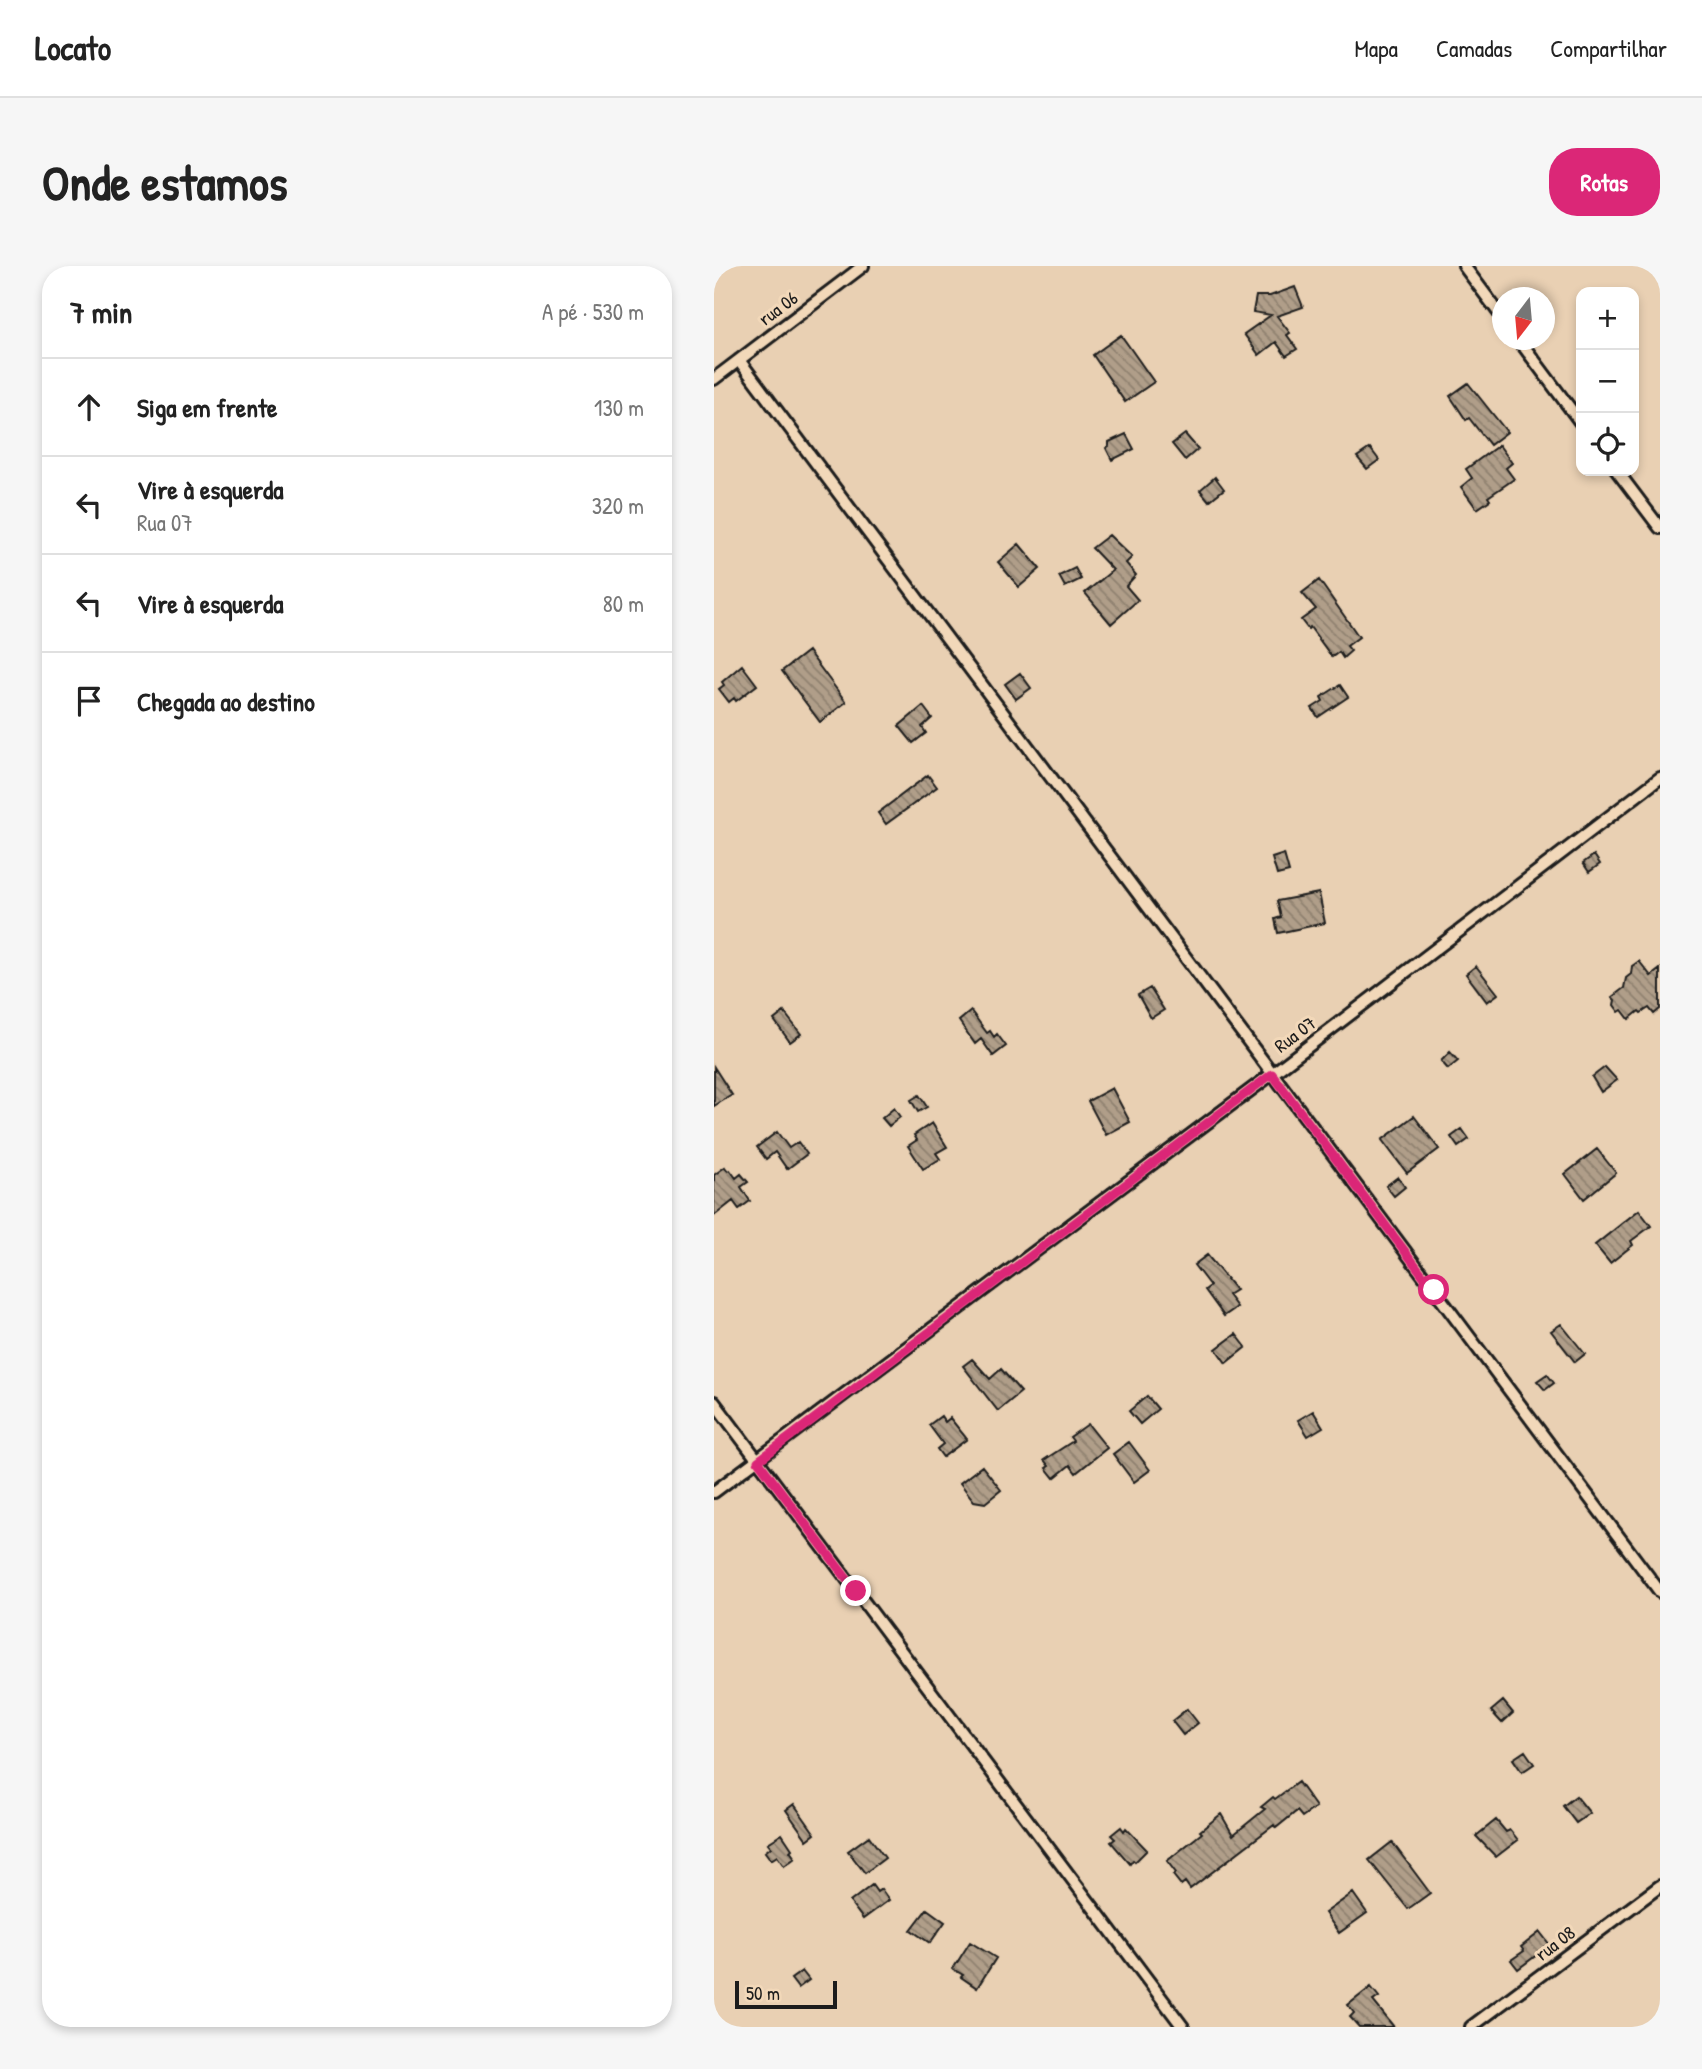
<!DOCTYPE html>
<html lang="pt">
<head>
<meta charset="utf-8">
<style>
	body { margin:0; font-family:"Patrick Hand",sans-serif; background:#f6f6f6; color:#222 }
	.controls { position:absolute; right:21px; top:21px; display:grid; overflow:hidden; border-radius:14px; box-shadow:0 4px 10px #0003 }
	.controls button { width:63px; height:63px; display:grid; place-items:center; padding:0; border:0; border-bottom:2px solid #e0e0e0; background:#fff; color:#222; font:35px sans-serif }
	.compass { position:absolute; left:778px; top:21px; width:63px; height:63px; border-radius:50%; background:#fff; box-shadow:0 4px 10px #0003; rotate:196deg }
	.scale { position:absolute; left:21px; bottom:18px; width:102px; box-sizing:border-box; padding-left:7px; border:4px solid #1c1c1c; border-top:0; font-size:19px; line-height:24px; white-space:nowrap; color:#1c1c1c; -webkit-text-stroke:5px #f2d8b9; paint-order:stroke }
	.stop { position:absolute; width:21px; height:21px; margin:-16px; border:5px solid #db2777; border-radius:50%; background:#fff }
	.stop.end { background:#db2777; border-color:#fff; box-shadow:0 2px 7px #0008 }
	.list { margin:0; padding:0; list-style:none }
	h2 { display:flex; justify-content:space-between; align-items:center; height:91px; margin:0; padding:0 28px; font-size:30px }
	h2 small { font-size:23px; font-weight:400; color:#767676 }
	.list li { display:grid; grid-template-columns:46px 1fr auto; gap:21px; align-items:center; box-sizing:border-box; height:98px; padding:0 28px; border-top:2px solid #e0e0e0 }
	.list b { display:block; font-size:26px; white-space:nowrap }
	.list p { margin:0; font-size:23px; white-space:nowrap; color:#767676 }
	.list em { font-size:23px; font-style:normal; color:#767676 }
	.icon { flex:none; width:38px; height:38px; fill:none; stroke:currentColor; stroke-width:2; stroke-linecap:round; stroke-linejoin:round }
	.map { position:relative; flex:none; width:946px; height:1761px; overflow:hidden; border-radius:28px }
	header { display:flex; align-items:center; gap:42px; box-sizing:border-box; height:98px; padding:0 35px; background:#fff; border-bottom:2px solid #e0e0e0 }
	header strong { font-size:33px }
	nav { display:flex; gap:38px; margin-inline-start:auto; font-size:24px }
	.intro { display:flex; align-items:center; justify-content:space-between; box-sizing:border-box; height:168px; padding:0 42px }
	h1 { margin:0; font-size:49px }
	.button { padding:18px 32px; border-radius:28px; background:#db2777; color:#fff; font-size:24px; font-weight:700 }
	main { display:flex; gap:42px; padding:0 42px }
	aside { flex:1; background:#fff; border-radius:28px; box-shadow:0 4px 10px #0003 }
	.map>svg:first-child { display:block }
	.building { fill:url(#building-back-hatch); stroke:#1c1c1c; stroke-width:2 }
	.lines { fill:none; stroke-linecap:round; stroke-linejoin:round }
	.minor-casing { stroke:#1c1c1c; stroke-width:16 }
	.minor { stroke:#f2d8b9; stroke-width:10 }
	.route { stroke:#db2777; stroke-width:9 }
	.labels { text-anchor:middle; stroke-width:6; stroke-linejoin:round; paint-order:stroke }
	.street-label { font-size:19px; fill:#1c1c1c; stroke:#f2d8b9 }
</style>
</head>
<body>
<header>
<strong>Locato</strong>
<nav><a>Mapa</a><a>Camadas</a><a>Compartilhar</a></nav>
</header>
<div class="intro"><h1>Onde estamos</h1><a class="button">Rotas</a></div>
<main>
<aside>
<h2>7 min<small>A pé · 530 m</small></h2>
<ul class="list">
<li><svg class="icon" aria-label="ahead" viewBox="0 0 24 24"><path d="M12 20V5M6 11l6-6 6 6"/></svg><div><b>Siga em frente</b></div><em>130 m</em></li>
<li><svg class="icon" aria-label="left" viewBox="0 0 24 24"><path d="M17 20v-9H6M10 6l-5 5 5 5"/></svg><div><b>Vire à esquerda</b><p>Rua 07</p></div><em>320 m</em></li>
<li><svg class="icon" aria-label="left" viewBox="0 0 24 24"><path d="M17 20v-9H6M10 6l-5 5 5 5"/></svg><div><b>Vire à esquerda</b></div><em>80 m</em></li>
<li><svg class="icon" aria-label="arrive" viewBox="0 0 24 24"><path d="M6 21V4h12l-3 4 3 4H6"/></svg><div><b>Chegada ao destino</b></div></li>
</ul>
</aside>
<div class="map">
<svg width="946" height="1761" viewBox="0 0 946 1761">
	<defs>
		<pattern id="building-back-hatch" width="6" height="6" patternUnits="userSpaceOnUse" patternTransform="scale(1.75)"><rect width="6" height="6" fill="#b09e89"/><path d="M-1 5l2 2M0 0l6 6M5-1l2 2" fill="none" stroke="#8e806f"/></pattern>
	</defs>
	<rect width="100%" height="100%" fill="#e9d0b3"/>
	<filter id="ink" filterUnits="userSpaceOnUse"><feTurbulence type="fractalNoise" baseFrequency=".0143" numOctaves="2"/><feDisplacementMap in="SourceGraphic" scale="14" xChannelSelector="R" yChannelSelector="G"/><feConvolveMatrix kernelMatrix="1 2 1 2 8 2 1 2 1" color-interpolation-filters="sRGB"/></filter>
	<g filter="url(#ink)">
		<path class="building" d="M581 21 589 41 563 50 576 67 573 69 583 83 572 90 562 76 545 89 530 68 557 49 539 46 542 30H556Z
			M407 69 440 116 411 136 379 89Z
			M754 117 793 166 776 179 755 152 752 154 736 130Z
			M412 168 420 183 398 194 392 182 395 180V176Z
			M471 168 484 183 471 194 458 178Z
			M785 179 798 197 792 202 800 213 774 231 776 234 763 243 747 221 758 212 752 203Z
			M656 182 665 194 653 203 643 191Z
			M501 211 510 223 495 235 486 224Z
			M395 269 418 291 412 297 422 309 412 320 424 334 397 358 371 327 399 304 378 282Z
			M305 278 326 303 305 321 284 296Z
			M361 302 367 313 351 321 345 310Z
			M605 314 645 371 633 380 637 385 629 392 625 386 618 391 596 361 594 363 587 354 602 343 588 327Z
			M94 385 132 436 106 456 68 405Z
			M28 399 43 419 22 435 20 432 15 436 5 423 10 419 8 416Z
			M306 407 317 422 302 433 291 418Z
			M626 419 634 431 604 451 598 442 609 435 607 431Z
			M209 440 218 452 208 461 212 467 199 477 185 460Z
			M214 509 223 521 172 558 164 547Z
			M570 588 575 606 563 609 558 592Z
			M880 589 886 598 875 606 869 597Z
			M605 627 611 657 564 667 561 653 567 651 563 635Z
			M925 695 937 710 946 703V743L940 748 935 742 927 747 925 745 915 753 908 744 905 746 900 739 901 734 898 731 910 722 912 712 917 708 918 700Z
			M762 700 784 728 773 736 752 708Z
			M436 722 450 744 437 752 424 729Z
			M257 745 273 767 276 765 280 771 283 768 292 780 279 790 267 773 261 778 245 755Z
			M70 746 87 768 76 776 60 754Z
			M736 786 744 795 734 803 727 795Z
			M0 801 18 829 0 840Z
			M891 801 903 814 887 826 878 811Z
			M398 822 416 856 392 869 374 835Z
			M205 829 213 841 204 846 197 834Z
			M180 842 186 851 175 860 168 852Z
			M700 850 725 883 693 907 668 874Z
			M218 857 233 881 222 887 226 893 209 903 194 880 203 874 200 869Z
			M748 863 755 873 744 881 737 871Z
			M63 866 75 882 84 876 93 888 73 903 61 886 52 893 43 881Z
			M883 883 902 907 870 933 851 908Z
			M11 901 14 905 16 904 22 912 27 908 34 916 27 921 36 935 25 943 19 935 0 950V909Z
			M684 911 691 921 680 930 672 920Z
			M925 944 937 960 917 975 919 979 896 997 881 979Z
			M493 989 522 1024 514 1029 523 1041 510 1050 491 1024 496 1020 480 999Z
			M847 1058 871 1088 861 1096 837 1065Z
			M522 1068 532 1081 512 1097 502 1083Z
			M258 1093 276 1113 287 1103 307 1126 284 1145 249 1100Z
			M833 1108 840 1117 831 1124 823 1115Z
			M433 1130 444 1143 426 1158 415 1145Z
			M599 1145 609 1161 594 1170 584 1154Z
			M227 1150 231 1156 236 1152 253 1173 229 1191 223 1183 229 1178 215 1159Z
			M374 1158 393 1182 362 1207 356 1199 340 1212 332 1202 335 1200 330 1194 359 1175 356 1171Z
			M415 1176 436 1204 420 1216 399 1188Z
			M268 1200 287 1224 271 1237 260 1235 246 1217Z
			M789 1435 799 1447 788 1457 777 1445Z
			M473 1443 484 1457 469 1469 458 1455Z
			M811 1485 820 1498 808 1506 799 1493Z
			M584 1516 602 1541 588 1551 583 1545 562 1562 560 1559 476 1623 471 1616 467 1619 459 1609 462 1607 453 1595 488 1567 486 1565 507 1548 519 1569 551 1543 547 1541 559 1531 561 1533Z
			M862 1530 876 1547 862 1557 849 1540Z
			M80 1538 101 1568 93 1574 72 1544Z
			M782 1554 792 1566 796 1564 804 1574 782 1591 762 1570Z
			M407 1561 410 1565 412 1562 433 1584 421 1596 419 1594 416 1598 397 1576 401 1573 397 1569Z
			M68 1568 78 1583 76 1585 81 1592 70 1600 63 1590 57 1594 51 1586 57 1581 54 1577Z
			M155 1570 171 1592 151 1607 134 1585Z
			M678 1576 716 1627 694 1643 655 1594Z
			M158 1619 163 1626 167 1623 175 1634 149 1653 136 1636Z
			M639 1627 653 1647 625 1667 611 1647Z
			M213 1643 231 1656 216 1677 197 1664Z
			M826 1666 836 1679 804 1703 797 1694 810 1685 807 1681Z
			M256 1676 282 1692 263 1722 247 1711 249 1709 239 1703Z
			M88 1705 95 1714 84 1722 77 1713Z
			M657 1721 665 1731 659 1735 680 1761H645L636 1751 640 1747 634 1739Z"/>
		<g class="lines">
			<defs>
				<path id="minor" d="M750 0 788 51
					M805 74 867 157
					M25 94 946 1326
					M0 113 149 0
					M903 205 946 262
					M0 1136 469 1761
					M0 1226 558 808 946 512
					M757 1761 946 1620"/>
			</defs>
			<use href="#minor" class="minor-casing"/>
			<use href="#minor" class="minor"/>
		</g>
	</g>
	<g class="lines" filter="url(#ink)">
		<path class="route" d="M142 1325 44 1195 558 808 720 1024"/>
	</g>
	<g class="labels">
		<g class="street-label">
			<text transform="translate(64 42) rotate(-37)" y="7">rua 06</text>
			<text transform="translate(581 768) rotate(-37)" y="7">Rua 07</text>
			<text transform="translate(841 1677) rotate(-37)" y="7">rua 08</text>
		</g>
	</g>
</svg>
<div class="controls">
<button>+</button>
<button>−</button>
<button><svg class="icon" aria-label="locate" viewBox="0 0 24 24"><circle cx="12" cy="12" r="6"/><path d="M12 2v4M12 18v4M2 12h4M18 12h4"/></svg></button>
</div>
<svg class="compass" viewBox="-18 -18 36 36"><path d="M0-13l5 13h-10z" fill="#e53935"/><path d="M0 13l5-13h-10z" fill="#767676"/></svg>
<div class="scale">50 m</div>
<div class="stop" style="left:720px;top:1024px"></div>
<div class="stop end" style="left:142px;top:1325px"></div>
</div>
</main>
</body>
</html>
